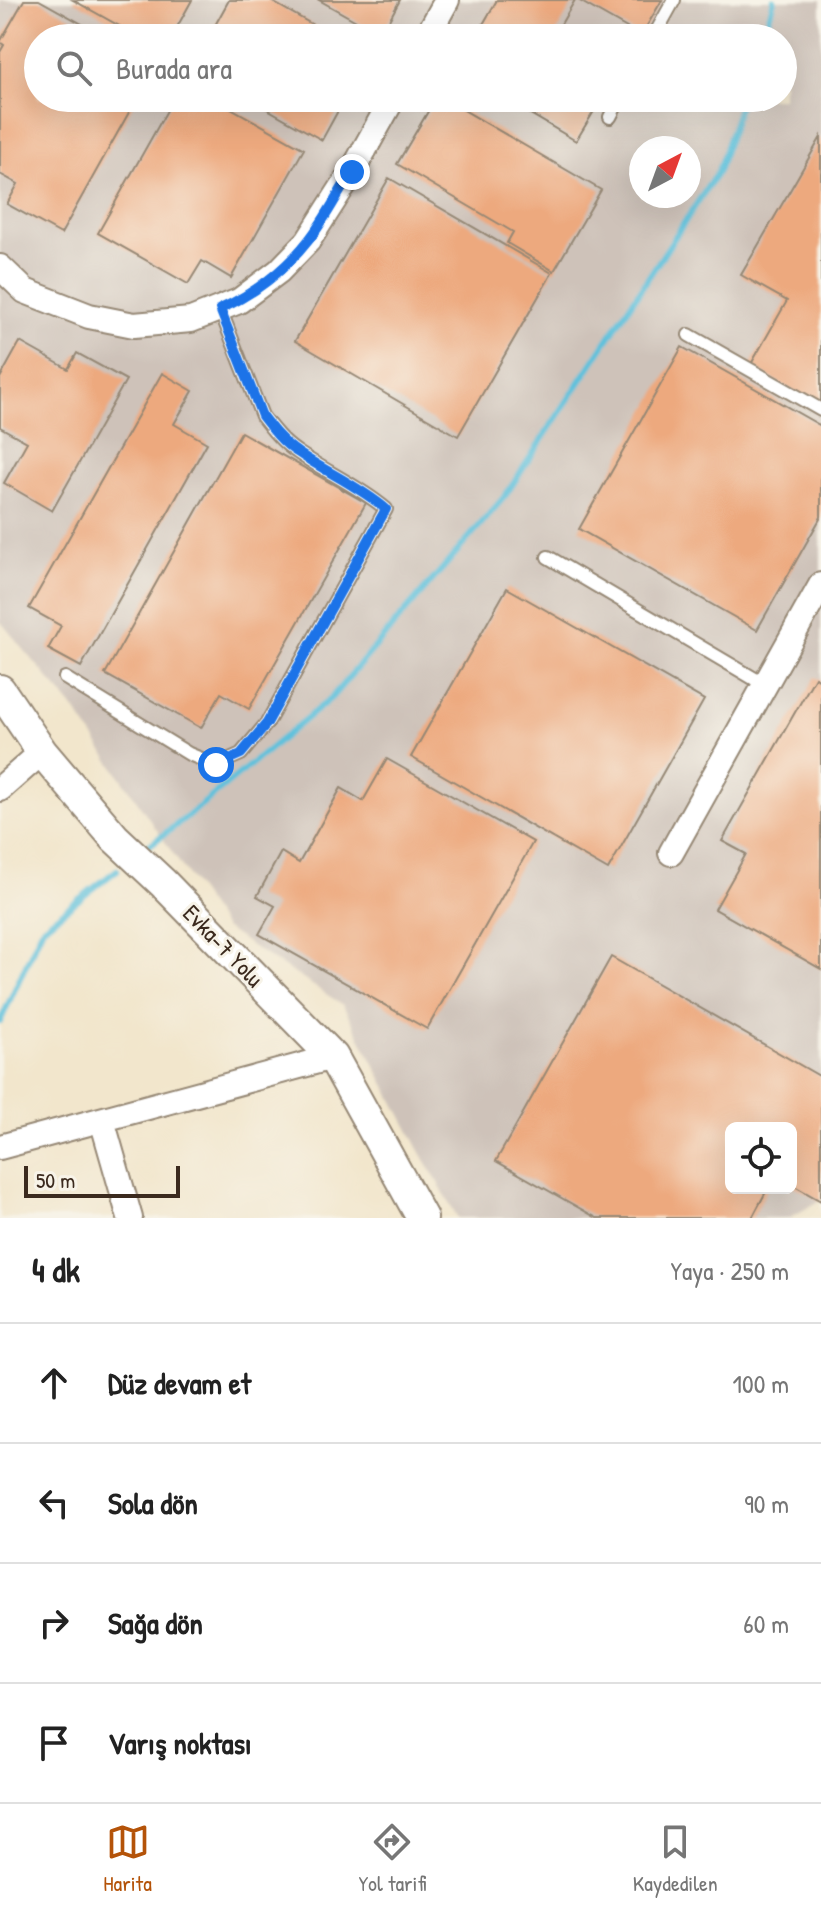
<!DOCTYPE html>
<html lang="tr">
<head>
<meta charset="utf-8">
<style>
	body { margin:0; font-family:"Patrick Hand",sans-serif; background:#f2f2f2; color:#222 }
	.controls { position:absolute; right:24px; bottom:24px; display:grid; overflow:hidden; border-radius:12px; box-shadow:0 8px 32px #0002 }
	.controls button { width:72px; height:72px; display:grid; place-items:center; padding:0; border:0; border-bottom:2px solid #e0e0e0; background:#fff; color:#222; font:40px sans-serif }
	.compass { position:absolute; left:629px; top:136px; width:72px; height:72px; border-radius:50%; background:#fff; box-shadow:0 8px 32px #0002; rotate:41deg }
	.scale { position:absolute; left:24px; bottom:20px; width:156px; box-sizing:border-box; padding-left:8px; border:4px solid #3b2a1e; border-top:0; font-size:22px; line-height:28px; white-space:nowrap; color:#3b2a1e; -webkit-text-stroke:6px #f7f3e8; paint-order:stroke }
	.stop { position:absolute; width:24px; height:24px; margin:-18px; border:6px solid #1a73e8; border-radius:50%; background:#fff }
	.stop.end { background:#1a73e8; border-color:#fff; box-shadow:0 2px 8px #0008 }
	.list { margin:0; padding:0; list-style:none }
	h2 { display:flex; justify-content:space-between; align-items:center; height:104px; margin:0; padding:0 32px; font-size:34px }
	h2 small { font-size:26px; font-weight:400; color:#767676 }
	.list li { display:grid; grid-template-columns:52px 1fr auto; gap:24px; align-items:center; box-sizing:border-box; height:120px; padding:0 32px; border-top:2px solid #e0e0e0 }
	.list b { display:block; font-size:30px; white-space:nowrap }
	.list em { font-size:26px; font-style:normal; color:#767676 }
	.icon { flex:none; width:44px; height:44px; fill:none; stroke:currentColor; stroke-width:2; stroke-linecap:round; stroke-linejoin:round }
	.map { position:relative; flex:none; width:821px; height:1218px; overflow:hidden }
	.search { position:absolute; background:#fff; box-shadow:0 8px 32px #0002; left:24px; right:24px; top:24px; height:88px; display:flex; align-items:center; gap:20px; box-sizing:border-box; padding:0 28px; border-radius:44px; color:#767676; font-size:30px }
	.sheet { height:584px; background:#fff }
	nav { display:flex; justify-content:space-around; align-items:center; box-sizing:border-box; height:112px; border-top:2px solid #e0e0e0; background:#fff; font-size:22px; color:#767676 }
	nav a { display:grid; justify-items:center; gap:4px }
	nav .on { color:#b45309 }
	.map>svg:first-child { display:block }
	.industrial { fill:#cec2b9; fill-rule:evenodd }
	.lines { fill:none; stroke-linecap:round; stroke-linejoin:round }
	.stream { stroke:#5ec1dc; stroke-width:6 }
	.building { fill:#eda97e }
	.service-casing { stroke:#968875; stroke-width:16 }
	.minor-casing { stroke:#968875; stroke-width:28 }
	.tertiary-casing { stroke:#968875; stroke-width:34 }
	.service { stroke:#fff; stroke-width:12 }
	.minor { stroke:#fff; stroke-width:24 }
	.tertiary { stroke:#fff; stroke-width:30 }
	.route { stroke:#1a73e8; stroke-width:10 }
	.labels { text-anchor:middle; stroke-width:6; stroke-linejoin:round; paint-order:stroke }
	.street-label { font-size:24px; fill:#3b2a1e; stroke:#f7f3e8 }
</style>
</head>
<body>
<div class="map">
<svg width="821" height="1218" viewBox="0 0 821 1218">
	<rect width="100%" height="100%" fill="#f7f3e8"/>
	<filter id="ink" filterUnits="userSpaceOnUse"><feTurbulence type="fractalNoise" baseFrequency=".0125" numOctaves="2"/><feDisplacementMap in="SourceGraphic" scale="16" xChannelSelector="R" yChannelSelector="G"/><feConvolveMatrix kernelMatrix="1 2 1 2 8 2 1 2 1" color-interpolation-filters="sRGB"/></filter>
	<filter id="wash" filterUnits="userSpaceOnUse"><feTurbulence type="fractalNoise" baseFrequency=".006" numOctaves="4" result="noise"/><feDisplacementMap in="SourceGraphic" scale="32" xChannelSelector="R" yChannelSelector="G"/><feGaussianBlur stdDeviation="1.8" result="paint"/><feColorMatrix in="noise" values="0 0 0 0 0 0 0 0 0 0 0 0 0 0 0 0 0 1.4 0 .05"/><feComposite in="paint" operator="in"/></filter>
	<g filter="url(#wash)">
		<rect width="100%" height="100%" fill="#f2e6cc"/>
		<path class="industrial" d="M0 0H821V1200L789 1218H458L419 1149 343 1005 224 928 75 710 0 621ZM38 38H783V98H38ZM641 148H689V196H641ZM731 1128H791V1188H731Z"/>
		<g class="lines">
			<path class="stream" d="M763 38 774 0
				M147 847 187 817 331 698 505 496 718 171 742 98
				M0 1022 43 927 117 870"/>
		</g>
		<g id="blocks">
			<path class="building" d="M24 0H39L107 38H38V98H137L61 234 7 204 18 184 0 174V52L4 45 0 42Z
				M73 0H192L171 38H141Z
				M229 0H269L336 38H208Z
				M319 0H400L381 35Z
				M497 0H575L553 38H503L482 26Z
				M578 0H662L641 36Z
				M484 30 498 38H479Z
				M174 98H213L304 149 231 278 202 261 188 284 98 233Z
				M248 98H345L322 140Z
				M436 98H443L601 190 554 271 507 243 513 232 397 164Z
				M521 98H602L576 141 517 106Z
				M821 137V407L750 366 787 301 741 275Z
				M389 178 552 273 458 436 295 341Z
				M20 342 68 369 77 353 126 380 52 511 4 483 27 442 0 427V378Z
				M682 347 821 426V517L757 630 579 529Z
				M162 373 193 391 174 424 207 443 81 667 48 649 61 626 29 608Z
				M241 432 366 503 249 709 221 693 201 728 105 674Z
				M507 588 704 700 608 870 411 757Z
				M815 677 821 680V969L715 909 746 854 722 841Z
				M387 759 533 842 427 1029 259 934 275 906 257 896 281 852 299 863 341 788 363 801Z
				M611 957 821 1077V1201L791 1184V1128H731V1188H768L752 1218H597L496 1161Z"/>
		</g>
	</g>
	<g filter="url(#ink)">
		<use href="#blocks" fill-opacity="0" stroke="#968875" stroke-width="2"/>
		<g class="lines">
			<defs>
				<path id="service" d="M653 38 674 0
					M610 117 620 98
					M689 335 821 410
					M548 557 765 685
					M65 678 189 754 216 765 241 754 267 723 386 509C359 486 326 472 297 452 283 443 272 429 262 416L220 309"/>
				<path id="minor" d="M426 38 447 0
					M0 267 25 291 89 316 134 325 191 320 239 301 279 271 308 241 352 172 393 98
					M0 789 42 752
					M671 853 821 585
					M102 1120 130 1218
					M0 1147 333 1057"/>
				<path id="tertiary" d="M0 690 42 752 115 838 163 883 333 1057 422 1218"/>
			</defs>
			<use href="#service" class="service-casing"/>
			<use href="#minor" class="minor-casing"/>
			<use href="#tertiary" class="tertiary-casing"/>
			<use href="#service" class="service"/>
			<use href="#minor" class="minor"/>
			<use href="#tertiary" class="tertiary"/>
		</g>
	</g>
	<g class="lines" filter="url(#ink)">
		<path class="route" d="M216 765 241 754 267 723 386 509C359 486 326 472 297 452 283 443 272 429 262 416L220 309C253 295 286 269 308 241 325 220 337 195 352 172"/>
	</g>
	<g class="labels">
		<g class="street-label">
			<text transform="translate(223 946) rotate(46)" y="8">Evka-7 Yolu</text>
		</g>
	</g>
</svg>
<div class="controls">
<button><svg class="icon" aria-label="locate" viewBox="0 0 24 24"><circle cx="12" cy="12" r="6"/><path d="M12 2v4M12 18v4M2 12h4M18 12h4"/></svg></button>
</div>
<svg class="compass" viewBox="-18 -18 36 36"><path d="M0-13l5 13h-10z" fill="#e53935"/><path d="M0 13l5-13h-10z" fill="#767676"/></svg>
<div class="scale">50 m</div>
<div class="stop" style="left:216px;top:765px"></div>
<div class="stop end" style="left:352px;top:172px"></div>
<div class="search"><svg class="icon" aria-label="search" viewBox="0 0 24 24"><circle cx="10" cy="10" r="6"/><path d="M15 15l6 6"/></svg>Burada ara</div>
</div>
<section class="sheet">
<h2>4 dk<small>Yaya · 250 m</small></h2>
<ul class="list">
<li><svg class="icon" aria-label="ahead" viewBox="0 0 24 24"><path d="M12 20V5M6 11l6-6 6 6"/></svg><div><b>Düz devam et</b></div><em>100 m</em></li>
<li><svg class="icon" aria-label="left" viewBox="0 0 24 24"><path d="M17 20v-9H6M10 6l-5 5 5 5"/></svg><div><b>Sola dön</b></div><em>90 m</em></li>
<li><svg class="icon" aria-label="right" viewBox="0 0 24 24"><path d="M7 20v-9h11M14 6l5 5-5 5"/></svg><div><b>Sağa dön</b></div><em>60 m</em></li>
<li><svg class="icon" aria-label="arrive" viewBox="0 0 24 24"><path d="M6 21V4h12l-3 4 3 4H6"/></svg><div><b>Varış noktası</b></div></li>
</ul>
</section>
<nav>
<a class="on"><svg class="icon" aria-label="map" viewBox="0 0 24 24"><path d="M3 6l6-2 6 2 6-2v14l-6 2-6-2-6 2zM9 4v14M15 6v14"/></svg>Harita</a>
<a><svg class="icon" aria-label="directions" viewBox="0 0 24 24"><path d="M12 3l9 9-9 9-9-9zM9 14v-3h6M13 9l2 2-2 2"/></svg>Yol tarifi</a>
<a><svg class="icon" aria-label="saved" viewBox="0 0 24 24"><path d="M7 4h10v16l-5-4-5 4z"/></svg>Kaydedilen</a>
</nav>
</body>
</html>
